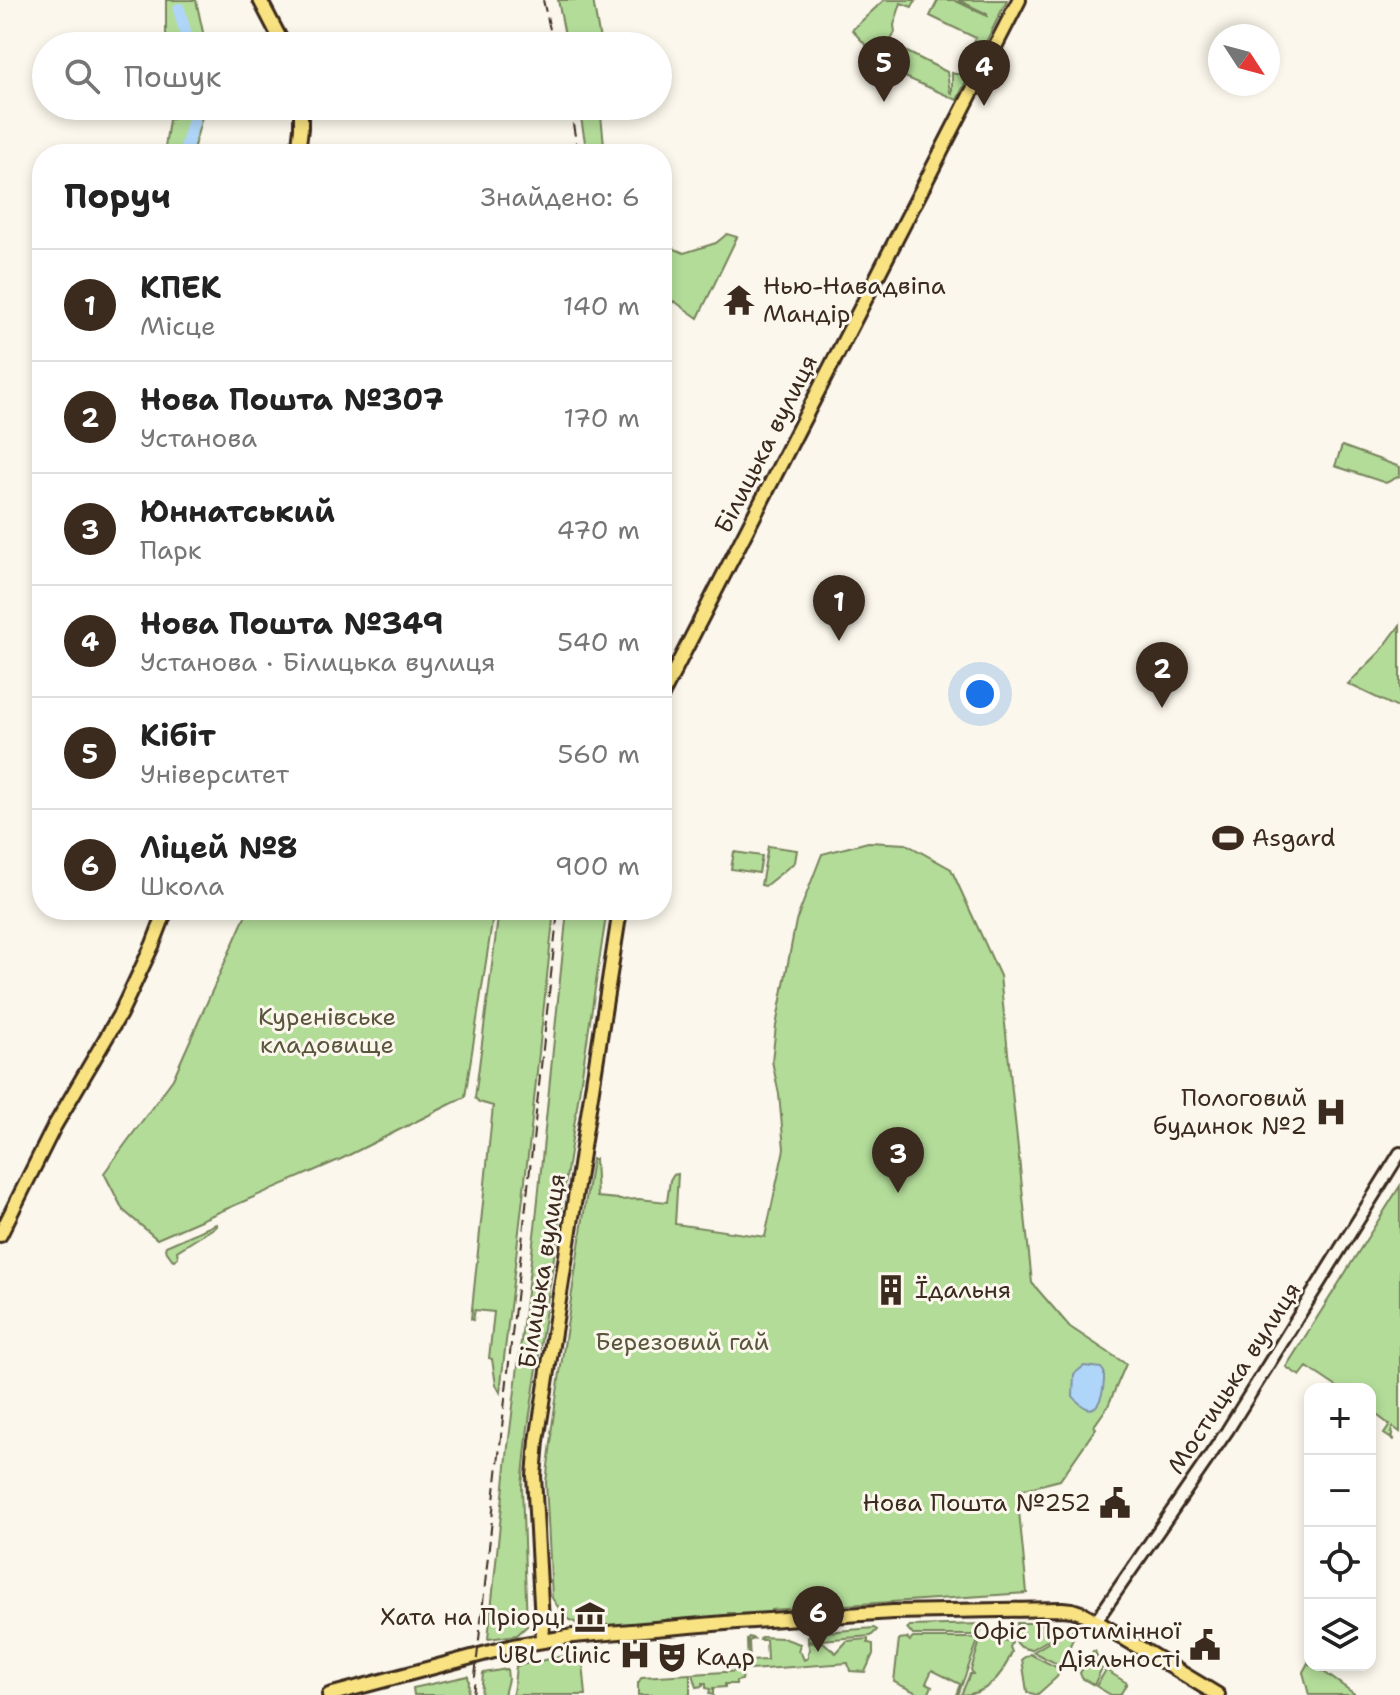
<!DOCTYPE html>
<html lang="uk">
<head>
<meta charset="utf-8">
<style>
	body { margin:0; font-family:"Shantell Sans",sans-serif; background:#f2f2f2; color:#222 }
	.controls { position:absolute; right:24px; bottom:24px; display:grid; overflow:hidden; border-radius:16px; box-shadow:0 4px 12px #0003 }
	.controls button { width:72px; height:72px; display:grid; place-items:center; padding:0; border:0; border-bottom:2px solid #e0e0e0; background:#fff; color:#222; font:40px sans-serif }
	.compass { position:absolute; left:1208px; top:24px; width:72px; height:72px; border-radius:50%; background:#fff; box-shadow:0 4px 12px #0003; rotate:126deg }
	.you { position:absolute; left:980px; top:694px; width:28px; height:28px; margin:-20px; border:6px solid #fff; border-radius:50%; background:#1a73e8; box-shadow:0 0 0 12px #1a73e833 }
	.badge { display:grid; place-items:center; width:52px; height:52px; border-radius:50%; background:#3b2a1e; color:#fff; font-size:26px; font-weight:700 }
	.pin { position:absolute; translate:-50% -66px; filter:drop-shadow(0 2px 4px #0008) }
	.pin::after { content:''; position:absolute; top:42px; width:28px; height:24px; background:inherit; clip-path:polygon(0 0,100% 0,50% 100%) }
	.list { margin:0; padding:0; list-style:none }
	h2 { display:flex; justify-content:space-between; align-items:center; height:104px; margin:0; padding:0 32px; font-size:34px }
	h2 small { font-size:26px; font-weight:400; color:#767676 }
	.list li { display:grid; grid-template-columns:52px 1fr auto; gap:24px; align-items:center; box-sizing:border-box; height:112px; padding:0 32px; border-top:2px solid #e0e0e0 }
	.list b { display:block; font-size:30px; white-space:nowrap }
	.list p { margin:0; font-size:26px; white-space:nowrap; color:#767676 }
	.list em { font-size:26px; font-style:normal; color:#767676 }
	.icon { flex:none; width:44px; height:44px; fill:none; stroke:currentColor; stroke-width:2; stroke-linecap:round; stroke-linejoin:round }
	.map { position:relative; flex:none; width:1400px; height:1695px; overflow:hidden }
	.search { position:absolute; background:#fff; box-shadow:0 4px 12px #0003; left:32px; top:32px; width:640px; height:88px; display:flex; align-items:center; gap:20px; box-sizing:border-box; padding:0 28px; border-radius:44px; color:#767676; font-size:30px }
	.panel { position:absolute; background:#fff; box-shadow:0 4px 12px #0003; left:32px; top:144px; width:640px; height:776px; border-radius:32px }
	.map>svg:first-child { display:block }
	.green { fill:#b3dc99; stroke:#77835c; stroke-width:2 }
	.water { fill:#afd6f9; stroke:#8191a1; stroke-width:2 }
	.lines { fill:none; stroke-linecap:round; stroke-linejoin:round }
	.river { stroke:#afd6f9; stroke-width:12 }
	.minor-casing { stroke:#3b2a1e; stroke-width:16 }
	.major-casing { stroke:#3b2a1e; stroke-width:18 }
	.minor { stroke:#fbf7ec; stroke-width:10 }
	.major { stroke:#f8e281; stroke-width:12 }
	.rail { stroke:#3b2a1e; stroke-width:2; stroke-dasharray:12 6; stroke-linecap:butt }
	.labels { text-anchor:middle; stroke-width:6; stroke-linejoin:round; paint-order:stroke }
	.poi-label { font-size:24px; fill:#3b2a1e; stroke:#fbf7ec; text-anchor:end }
	.street-label { font-size:24px; fill:#3b2a1e; stroke:#fbf7ec }
	.park-label { font-size:24px; fill:#59563d; stroke:#fbf7ec }
</style>
</head>
<body>
<div class="map">
<svg width="1400" height="1695" viewBox="0 0 1400 1695">
	<rect width="100%" height="100%" fill="#fbf7ec"/>
	<filter id="ink" filterUnits="userSpaceOnUse"><feTurbulence type="fractalNoise" baseFrequency=".0125" numOctaves="2"/><feDisplacementMap in="SourceGraphic" scale="16" xChannelSelector="R" yChannelSelector="G"/><feConvolveMatrix kernelMatrix="1 2 1 2 8 2 1 2 1" color-interpolation-filters="sRGB"/></filter>
	<g filter="url(#ink)">
		<path class="green" d="M166 0H196L206 46H166Z
			M558 0H593L601 46H567Z
			M884 0H916L912 7 901 3 894 25 895 32 881 62 852 30Z
			M938 0H954L987 16V14L958 0H1007L977 60 974 43 976 38 930 16Z
			M897 47 947 72 950 92 952 93V73C960 76 966 72 973 67L957 100 887 69Z
			M176 106H205L192 154H164L169 120 178 115Z
			M579 106H600L605 154H587Z
			M662 234 670 247 684 253 716 243 727 234 737 237 698 318 674 301 662 316Z
			M1342 446 1400 467V476L1386 483 1335 466Z
			M1400 625V709L1348 684 1380 652Z
			M868 842 906 844 951 869 1000 976 1032 1283 1070 1327 1126 1364 1108 1406 1094 1426 1096 1428 1060 1480 1017 1491 1027 1593 771 1610V1615L736 1618 734 1613H728V1618L670 1622 669 1619 665 1620V1622L585 1628 565 1617 552 1598 546 1482 552 1435 551 1433 592 1159H595L597 1197 618 1199 619 1200 639 1199 667 1202 670 1180 673 1175 678 1174 675 1224 765 1237 784 1149 779 1094 772 1061 776 1026 796 921 822 854Z
			M768 846 797 850 795 862 765 886 761 885Z
			M734 852 762 856 759 873 731 869Z
			M248 910H494L465 1097 341 1159 157 1239 123 1210 104 1173 173 1079Z
			M499 910H554L530 1138 500 1392 496 1385 492 1359 489 1358 494 1312 475 1310 473 1320 471 1319 493 1106 479 1102 475 1098Z
			M567 910H607L528 1427 522 1486 527 1626 517 1635 488 1639 508 1447 536 1219Z
			M1400 1186V1432L1393 1427 1391 1433 1393 1434 1391 1437 1394 1439 1393 1440 1384 1434 1390 1425 1370 1410V1389H1340L1307 1367 1300 1376 1286 1367Z
			M216 1224 217 1226 177 1251 178 1257 175 1260 172 1259 165 1249 166 1246Z
			M1017 1623H1042L1068 1628 1031 1650 1021 1647 1016 1642Z
			M983 1624 980 1635H913L907 1628 910 1626Z
			M874 1628 877 1630 871 1636 808 1641V1637L812 1633Z
			M1069 1630H1077L1061 1666 1033 1652Z
			M749 1637 754 1639 749 1641 750 1661 767 1660 766 1640H760L761 1637 783 1638 800 1644 798 1651 801 1653 804 1660 808 1658V1652L810 1650 808 1643 823 1642 836 1653 847 1641 868 1639V1643L873 1644V1654L865 1672 850 1671 848 1663 750 1670 748 1668 747 1640Z
			M907 1638 910 1641 913 1638H979L958 1695H956L960 1684 932 1670 926 1683 932 1686 928 1695H921L894 1682 899 1639Z
			M981 1638 1010 1641 1012 1643 1010 1647 1012 1652C1003 1674 988 1695 961 1695L970 1674H973L971 1670Z
			M1093 1651H1095L1102 1668 1094 1685 1082 1678 1080 1673Z
			M582 1652 586 1695H513L516 1666Z
			M1030 1654 1060 1669 1057 1677 1037 1695 1027 1692 1022 1659Z
			M1309 1661 1310 1665H1314L1356 1695H1309L1303 1672Z
			M507 1669 508 1679 504 1695H481L483 1673Z
			M1106 1670 1127 1683 1120 1695H1111L1096 1686Z
			M740 1671 743 1673 742 1680 736 1681V1684H725V1687L713 1688V1695L709 1694 710 1689 706 1688V1683H703V1686L697 1687 693 1674Z
			M690 1674V1695H638V1683L642 1677Z
			M468 1676 469 1681 468 1695H414L413 1688Z"/>
		<path class="water" d="M1084 1366 1101 1368 1104 1372C1105 1394 1097 1427 1073 1396L1074 1374Z"/>
		<g class="lines">
			<path class="river" d="M179 9 189 46
				M184 154 198 106"/>
			<defs>
				<path id="minor" d="M1096 1621 1227 1431 1400 1153"/>
				<path id="major" d="M260 0 284 46
					M298 154 301 128V106
					M662 695 1019 0
					M0 1235 54 1127 120 1014 153 944 166 910
					M543 1640 534 1476 537 1441 620 910
					M329 1695 513 1646 573 1636 737 1622 893 1612 1062 1609 1072 1610 1084 1614 1218 1695"/>
			</defs>
			<use href="#minor" class="minor-casing"/>
			<use href="#major" class="major-casing"/>
			<use href="#minor" class="minor"/>
			<use href="#major" class="major"/>
			<path class="rail" d="M543 0 554 46
				M570 106 578 154
				M473 1695 558 910"/>
		</g>
	</g>
	<defs>
		<symbol id="temple-bare" viewBox="-9 -9 18 18"><path d="M0-6L5-2H3V0L6.5 2.5H4V6H1.5V3h-3V6H-4V2.5H-6.5L-3 0V-2H-5Z" fill="#3b2a1e" stroke="#fbf7ec" stroke-width="2.5" paint-order="stroke"/></symbol>
		<symbol id="stadium-bare" viewBox="-9 -9 18 18"><path d="M0-5a6.5 5 0 1 0 0 10a6.5 5 0 1 0 0-10ZM-3.5-1.8h7v3.6h-7Z" fill="#3b2a1e" stroke="#fbf7ec" stroke-width="2.5" paint-order="stroke"/></symbol>
		<symbol id="hospital-bare" viewBox="-9 -9 18 18"><path d="M-5-5h3v3.5h4V-5h3V5h-3V1.5h-4V5h-3Z" fill="#3b2a1e" stroke="#fbf7ec" stroke-width="2.5" paint-order="stroke"/></symbol>
		<symbol id="building-bare" viewBox="-9 -9 18 18"><path d="M-4-6H4V6H1V3H-1V6H-4ZM-2.5-4.3h1.7v1.8h-1.7ZM.8-4.3h1.7v1.8H.8ZM-2.5-1h1.7V.8h-1.7ZM.8-1h1.7V.8H.8Z" fill="#3b2a1e" stroke="#fbf7ec" stroke-width="2.5" paint-order="stroke"/></symbol>
		<symbol id="civic-bare" viewBox="-9 -9 18 18"><path d="M-.6-6.5H3V-4.5H.6V-3L4-1V1h2V6H-6V1h2V-1L-.6-3ZM-1.2 2.5V6h2.4V2.5Z" fill="#3b2a1e" stroke="#fbf7ec" stroke-width="2.5" paint-order="stroke"/></symbol>
		<symbol id="museum-bare" viewBox="-9 -9 18 18"><path d="M0-6L6-3V-2H-6V-3ZM-5-1h2V3h-2ZM-1-1h2V3h-2ZM3-1h2V3H3ZM-6 4H6V6H-6Z" fill="#3b2a1e" stroke="#fbf7ec" stroke-width="2.5" paint-order="stroke"/></symbol>
		<symbol id="theatre-bare" viewBox="-9 -9 18 18"><path d="M-5-5.5Q0-4 5-5.5V0Q5 5 0 6Q-5 5-5 0ZM-3.3-2.5H-1v1.5H-3.3ZM1-2.5H3.3v1.5H1ZM-2.8 1Q0 5.5 2.8 1Z" fill="#3b2a1e" stroke="#fbf7ec" stroke-width="2.5" paint-order="stroke"/></symbol>
	</defs>
	<g fill-rule="evenodd">
		<use href="#temple-bare" x="717" y="278" width="44" height="44"/>
		<use href="#stadium-bare" x="1206" y="816" width="44" height="44"/>
		<use href="#hospital-bare" x="1309" y="1090" width="44" height="44"/>
		<use href="#building-bare" x="869" y="1268" width="44" height="44"/>
		<use href="#civic-bare" x="1093" y="1481" width="44" height="44"/>
		<use href="#museum-bare" x="568" y="1595" width="44" height="44"/>
		<use href="#civic-bare" x="1183" y="1623" width="44" height="44"/>
		<use href="#hospital-bare" x="613" y="1633" width="44" height="44"/>
		<use href="#theatre-bare" x="650" y="1635" width="44" height="44"/>
	</g>
	<g class="labels">
		<g class="poi-label">
			<text x="763" y="294" text-anchor="start">Нью-Навадвіпа<tspan x="763" dy="28">Мандір</tspan></text>
			<text x="1252" y="846" text-anchor="start">Asgard</text>
			<text x="1307" y="1106">Пологовий<tspan x="1307" dy="28">будинок №2</tspan></text>
			<text x="915" y="1298" text-anchor="start">Їдальня</text>
			<text x="1091" y="1511">Нова Пошта №252</text>
			<text x="566" y="1625">Хата на Пріорці</text>
			<text x="1181" y="1639">Офіс Протимінної<tspan x="1181" dy="28">Діяльності</tspan></text>
			<text x="611" y="1663">UBL Clinic</text>
			<text x="696" y="1665" text-anchor="start">Кадр</text>
		</g>
		<g class="street-label">
			<text transform="translate(766 444) rotate(-63)" y="8">Білицька вулиця</text>
			<text transform="translate(542 1271) rotate(-81)" y="8">Білицька вулиця</text>
			<text transform="translate(1234 1378) rotate(-57)" y="8">Мостицька вулиця</text>
		</g>
		<g class="park-label">
			<text x="327" y="1025">Куренівське<tspan x="327" dy="28">кладовище</tspan></text>
			<text x="682" y="1350">Березовий гай</text>
		</g>
	</g>
</svg>
<div class="controls">
<button>+</button>
<button>−</button>
<button><svg class="icon" aria-label="locate" viewBox="0 0 24 24"><circle cx="12" cy="12" r="6"/><path d="M12 2v4M12 18v4M2 12h4M18 12h4"/></svg></button>
<button><svg class="icon" aria-label="layers" viewBox="0 0 24 24"><path d="M12 4l9 5-9 5-9-5zM3 14l9 5 9-5"/></svg></button>
</div>
<svg class="compass" viewBox="-18 -18 36 36"><path d="M0-13l5 13h-10z" fill="#e53935"/><path d="M0 13l5-13h-10z" fill="#767676"/></svg>
<div class="you"></div>
<div class="pin badge" style="left:839px;top:641px">1</div>
<div class="pin badge" style="left:1162px;top:708px">2</div>
<div class="pin badge" style="left:898px;top:1193px">3</div>
<div class="pin badge" style="left:984px;top:106px">4</div>
<div class="pin badge" style="left:884px;top:102px">5</div>
<div class="pin badge" style="left:818px;top:1652px">6</div>
<div class="search"><svg class="icon" aria-label="search" viewBox="0 0 24 24"><circle cx="10" cy="10" r="6"/><path d="M15 15l6 6"/></svg>Пошук</div>
<section class="panel">
<h2>Поруч<small>Знайдено: 6</small></h2>
<ul class="list">
<li><span class="badge">1</span><div><b>КПЕК</b><p>Місце</p></div><em>140 m</em></li>
<li><span class="badge">2</span><div><b>Нова Пошта №307</b><p>Установа</p></div><em>170 m</em></li>
<li><span class="badge">3</span><div><b>Юннатський</b><p>Парк</p></div><em>470 m</em></li>
<li><span class="badge">4</span><div><b>Нова Пошта №349</b><p>Установа · Білицька вулиця</p></div><em>540 m</em></li>
<li><span class="badge">5</span><div><b>Кібіт</b><p>Університет</p></div><em>560 m</em></li>
<li><span class="badge">6</span><div><b>Ліцей №8</b><p>Школа</p></div><em>900 m</em></li>
</ul>
</section>
</div>
</body>
</html>
